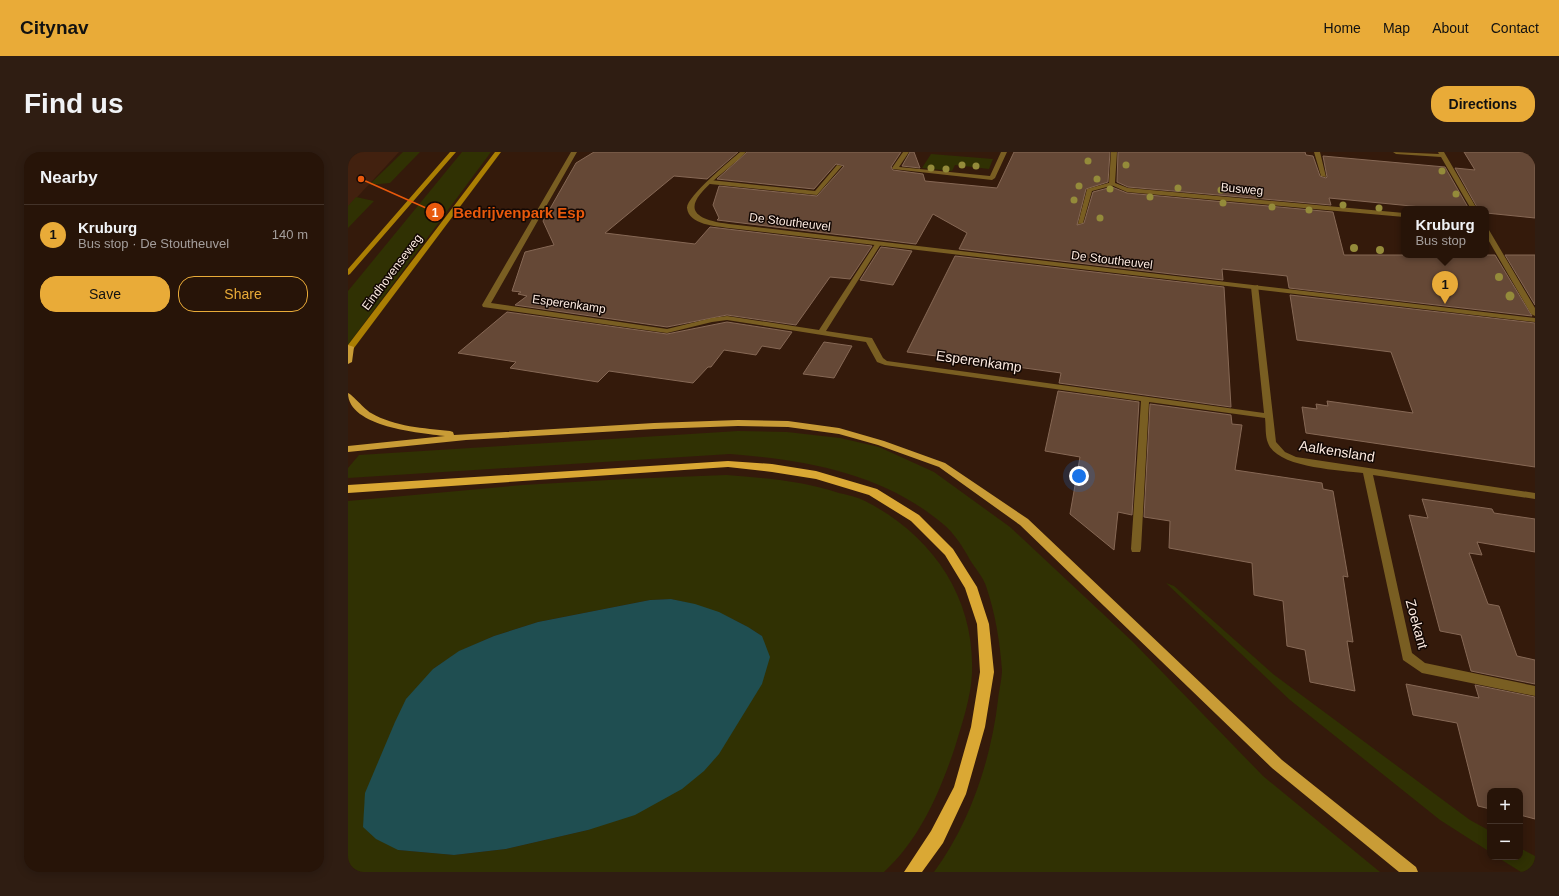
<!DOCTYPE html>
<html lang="en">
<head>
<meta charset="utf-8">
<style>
	body { margin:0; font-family:Helvetica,sans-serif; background:#2f1d12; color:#f1f3f6 }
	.controls { position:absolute; right:12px; bottom:12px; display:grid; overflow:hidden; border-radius:8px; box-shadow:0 2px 10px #0003 }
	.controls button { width:36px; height:36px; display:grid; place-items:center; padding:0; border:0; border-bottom:1px solid #433329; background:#271408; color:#f1f3f6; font:20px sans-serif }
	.you { position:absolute; left:731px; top:324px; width:14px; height:14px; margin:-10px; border:3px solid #fff; border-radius:50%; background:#1a73e8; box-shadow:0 0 0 6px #1a73e833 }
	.badge { display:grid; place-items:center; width:26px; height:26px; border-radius:50%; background:#e9ab38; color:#111; font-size:13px; font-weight:700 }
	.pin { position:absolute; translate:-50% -33px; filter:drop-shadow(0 1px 2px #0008) }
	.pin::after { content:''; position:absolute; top:21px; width:14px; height:12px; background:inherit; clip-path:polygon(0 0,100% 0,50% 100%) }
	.popup { position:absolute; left:1053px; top:54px; width:88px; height:52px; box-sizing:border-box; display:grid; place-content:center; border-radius:8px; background:#271408; filter:drop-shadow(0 1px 3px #0005); font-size:13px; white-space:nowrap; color:#a49e9c }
	.popup b { font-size:15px; color:#f1f3f6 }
	.popup::after { content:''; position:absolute; left:50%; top:100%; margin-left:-8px; border:8px solid transparent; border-top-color:#271408 }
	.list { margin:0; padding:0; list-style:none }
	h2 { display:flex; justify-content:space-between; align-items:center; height:52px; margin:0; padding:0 16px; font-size:17px }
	h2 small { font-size:13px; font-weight:400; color:#a49e9c }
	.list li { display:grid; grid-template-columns:26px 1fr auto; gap:12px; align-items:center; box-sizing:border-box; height:60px; padding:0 16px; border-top:1px solid #433329 }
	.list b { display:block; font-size:15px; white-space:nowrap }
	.list p { margin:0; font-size:13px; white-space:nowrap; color:#a49e9c }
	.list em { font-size:13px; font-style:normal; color:#a49e9c }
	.actions { display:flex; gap:8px; padding:12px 16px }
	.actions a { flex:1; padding:9px 0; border:1px solid #e9ab38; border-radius:16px; text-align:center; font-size:14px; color:#e9ab38 }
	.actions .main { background:#e9ab38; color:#111 }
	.map { position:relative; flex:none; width:1187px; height:720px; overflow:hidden; border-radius:16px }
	header { display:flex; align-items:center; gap:24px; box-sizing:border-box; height:56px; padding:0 20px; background:#e9ab38; color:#111 }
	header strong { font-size:19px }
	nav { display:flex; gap:22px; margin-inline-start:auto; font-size:14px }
	.intro { display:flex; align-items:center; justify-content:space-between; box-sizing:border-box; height:96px; padding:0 24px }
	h1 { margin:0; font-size:28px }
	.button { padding:10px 18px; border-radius:16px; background:#e9ab38; color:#111; font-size:14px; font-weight:700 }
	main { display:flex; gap:24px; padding:0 24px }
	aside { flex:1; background:#271408; border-radius:16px; box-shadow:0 2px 10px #0003 }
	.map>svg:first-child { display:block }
	.built { fill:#42210f }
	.green { fill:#303103; fill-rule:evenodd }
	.water { fill:#1f4e51 }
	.building { fill:#654836; stroke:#866855 }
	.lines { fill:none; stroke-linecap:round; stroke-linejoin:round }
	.service { fill:#795e22; fill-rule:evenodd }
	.minor { fill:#795e22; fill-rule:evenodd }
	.tertiary { fill:#795e22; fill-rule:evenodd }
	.secondary { fill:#ab7f03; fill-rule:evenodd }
	.primary { fill:#c99c36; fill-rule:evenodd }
	.trunk { fill:#daa834; fill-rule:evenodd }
	.tree { fill:#948b3a }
	.labels { text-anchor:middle; stroke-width:3; stroke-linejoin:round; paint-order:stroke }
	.far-street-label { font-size:12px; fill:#fceae0; stroke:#130804 }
	.street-label { font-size:14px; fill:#fceae0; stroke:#130804 }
	.leader { fill:none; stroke:#e8590c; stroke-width:1.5 }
	.callout-dot { fill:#e8590c; stroke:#130804; stroke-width:1.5 }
	.mark-label { font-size:12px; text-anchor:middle; font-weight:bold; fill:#fff }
	.callout-label { font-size:15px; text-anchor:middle; font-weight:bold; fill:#e8590c; stroke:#130804; stroke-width:3; stroke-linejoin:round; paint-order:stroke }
</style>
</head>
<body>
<header>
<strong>Citynav</strong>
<nav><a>Home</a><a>Map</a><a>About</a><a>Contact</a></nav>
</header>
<div class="intro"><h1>Find us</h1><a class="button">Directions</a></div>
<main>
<aside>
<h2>Nearby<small></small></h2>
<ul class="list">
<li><span class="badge">1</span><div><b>Kruburg</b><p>Bus stop · De Stoutheuvel</p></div><em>140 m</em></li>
</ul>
<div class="actions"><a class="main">Save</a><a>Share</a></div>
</aside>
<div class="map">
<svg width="1187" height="720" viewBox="0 0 1187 720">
	<rect width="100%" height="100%" fill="#341a0b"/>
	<path class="built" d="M0 0H51L0 55Z"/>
	<path class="green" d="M55 0H72L42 31 21 33Z
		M114 0H143L0 193V139Z
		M583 2 645 7 641 17 607 13 604 19 574 16Z
		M8 45 26 49 0 76V54Z
		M390 279 439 280 492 286 531 295 586 320 662 375 785 490 915 624 1032 720H586C622 671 643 608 650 548 651 538 654 527 654 518 652 490 647 460 638 434 635 425 627 416 622 408 615 395 606 381 595 372 535 321 457 308 382 302L0 326V316L11 303Z
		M378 323C417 326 454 329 491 341 500 343 509 345 517 349 584 383 627 445 624 521 623 545 614 572 607 595 592 640 572 687 536 720H0V349L175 333 278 327ZM323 447C356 454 386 465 414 484L240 678 158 697 106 703 50 698 85 517 112 499 146 484 190 470 302 448Z
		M818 431 826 434 925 522 1122 668 1142 679V700L1092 668 942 548Z
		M1172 696 1187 704V720H1173L1149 705H1172Z"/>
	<path class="water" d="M323 447 347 452 371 460 400 475 414 484 422 505 414 532 371 602 356 619 334 637 287 663 240 678 158 697 106 703 50 698 28 687 15 675 17 641 47 570 58 547 85 517 111 499 146 484 190 470 302 448Z"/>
	<path class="building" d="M246 0H390L359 27 326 24 257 81 347 92 362 75 524 94 502 127 482 125 448 173 379 163 319 175 167 153 179 144 170 142 173 140 164 139 177 100 206 93 195 69 228 11Z
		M399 0H553L543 15 545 18 575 22 577 29 649 36 666 0H762L760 30 738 37 729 73 736 71 745 40 764 35 779 41 985 60 996 103H1147L1184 164 941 136 939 124 874 117 875 128 611 97 619 81 585 62 568 92 369 68 371 66 365 53 371 34 469 44 496 14 488 12 466 37 369 27Z
		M562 0H566L572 16 554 14Z
		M770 0H957L958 3 965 4 972 24 978 26 979 25 975 4 1097 15 1121 57H1094L981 46 983 53 780 35 769 30Z
		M1116 0H1187V66L1138 61V57H1130L1107 16 1127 18Z
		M533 95 564 99 545 133 512 128Z
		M1157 103H1187V153Z
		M607 104 876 135 883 255 711 231 713 221 559 200Z
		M942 143 1187 171V315L958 281 954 255 969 257 968 252 980 254 979 249 1065 261 1043 200 949 188Z
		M159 160 319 182 379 170 444 180 432 197 414 194 408 203 376 198 363 215H360L345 231 261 219 250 230 162 216 168 210 110 201Z
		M476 190 504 194 486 226 455 222Z
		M710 239 791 250 784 363 770 360 766 398 722 362 732 305 697 299Z
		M802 252 883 263 884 272 894 273 887 318 974 331 975 337 985 339 1000 425 995 424 1005 490 999 489 1007 539 962 530 957 498 939 494 935 449 906 443 904 411 821 396 822 369 796 365Z
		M1074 347 1144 357 1146 361 1187 367V400L1129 390 1134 403 1121 401 1140 452 1151 454 1169 504 1187 508V532L1123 519 1113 483 1092 479 1061 363 1080 366Z
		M1058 532 1131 546 1127 533 1187 545V667L1172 663V639H1142V657L1130 654 1109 571 1065 563Z"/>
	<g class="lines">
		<path class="service" d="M489 13 494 14 469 43 362 32 359 30 362 28 467 39Z
			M764 30 766 31V33L744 39 735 71 730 72 739 37Z"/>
		<path class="minor" d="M223 0H229L143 151 319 177 364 166 379 164 471 178 527 92 530 90 533 92 478 179 524 186 535 206 539 209 916 261 903 135 910 133 928 290 937 300 948 305 1187 341V347L1025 323 1064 501 1077 511 1187 534V544L1074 521 1055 508 1015 321C992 318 929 316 920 291 917 284 918 274 917 266L801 250 793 397 792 400H784L783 397 793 249 537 213 529 210 518 190 379 168 364 170 319 181 135 155 134 153Z
			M555 0H561L551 15 642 24 653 0H659L647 26 644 28 545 17 544 16Z
			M763 0H769L767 31 780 36 1056 61V65L779 40 761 32Z
			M966 0H972L978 25 973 24Z
			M1045 0 1091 2 1090 0H1096L1129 57H1123L1093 5 1048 2Z
			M1138 76 1141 78 1187 156V164L1183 162 1138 84Z"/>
		<path class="tertiary" d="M392 0H398C375 25 305 63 381 72L1187 166V170L381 76C368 74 341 73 339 56 338 45 383 8 392 0Z"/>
		<path class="secondary" d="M102 0H108L2 122 0 123V117Z
			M147 0H153L3 200H0V193Z"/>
		<path class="primary" d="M0 193 6 195 4 210 0 212Z
			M0 241C5 243 16 257 23 261 47 275 76 276 102 279L105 280 106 283 306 271 390 268 440 269 491 276 536 289 597 311 680 367 934 608 1068 715 1070 720H1051L924 616 672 373 591 315 530 293 491 282 440 275 390 274 306 277 118 288 0 300V294L97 284C72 281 0 275 0 241Z"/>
		<path class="trunk" d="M380 309 424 312 468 319 529 337 571 363 605 397 629 435 641 472 646 520 637 575 618 642 595 691 574 720H556L583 679 606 635 623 575 632 520 629 472 617 436 597 403 563 369 521 343 468 327 424 320 380 315 0 341V333Z"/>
	</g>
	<g class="tree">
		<circle cx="740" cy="9" r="3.5"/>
		<circle cx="614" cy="13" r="3.5"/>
		<circle cx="778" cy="13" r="3.5"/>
		<circle cx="628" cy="14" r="3.5"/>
		<circle cx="583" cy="16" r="3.5"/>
		<circle cx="598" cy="17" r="3.5"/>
		<circle cx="1094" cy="19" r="3.5"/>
		<circle cx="749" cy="27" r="3.5"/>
		<circle cx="731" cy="34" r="3.5"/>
		<circle cx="830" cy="36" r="3.5"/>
		<circle cx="762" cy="37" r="3.5"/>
		<circle cx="873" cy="38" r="3.5"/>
		<circle cx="1108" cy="42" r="3.5"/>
		<circle cx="911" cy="43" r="3.5"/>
		<circle cx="802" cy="45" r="3.5"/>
		<circle cx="726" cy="48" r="3.5"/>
		<circle cx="875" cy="51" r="3.5"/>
		<circle cx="995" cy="53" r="3.5"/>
		<circle cx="924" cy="55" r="3.5"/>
		<circle cx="1031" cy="56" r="3.5"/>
		<circle cx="961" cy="58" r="3.5"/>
		<circle cx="752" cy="66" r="3.5"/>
		<circle cx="1006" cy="96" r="4"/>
		<circle cx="1032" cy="98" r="4"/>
		<circle cx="1151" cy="125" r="4"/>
		<circle cx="1162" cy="144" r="4.5"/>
	</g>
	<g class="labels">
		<g class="far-street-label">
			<text transform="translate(894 37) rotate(5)" y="4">Busweg</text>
			<text transform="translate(442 70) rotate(7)" y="4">De Stoutheuvel</text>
			<text transform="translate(764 108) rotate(7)" y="4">De Stoutheuvel</text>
			<text transform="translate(44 120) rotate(-53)" y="4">Eindhovenseweg</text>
			<text transform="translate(221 152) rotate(8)" y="4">Esperenkamp</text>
		</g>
		<g class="street-label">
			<text transform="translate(631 209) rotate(8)" y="5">Esperenkamp</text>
			<text transform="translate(989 299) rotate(9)" y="5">Aalkensland</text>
			<text transform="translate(1069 472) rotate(75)" y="5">Zoekant</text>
		</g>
	</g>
	<path class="leader" d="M13 27L87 60"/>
	<g class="callout-dot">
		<circle cx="13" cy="27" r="4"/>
		<circle cx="87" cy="60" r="10"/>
	</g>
	<g class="mark-label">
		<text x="87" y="65">1</text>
	</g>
	<g class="callout-label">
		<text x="171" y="66">Bedrijvenpark Esp</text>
	</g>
</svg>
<div class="controls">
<button>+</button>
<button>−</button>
</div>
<div class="you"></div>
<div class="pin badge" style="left:1097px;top:152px">1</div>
<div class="popup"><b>Kruburg</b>Bus stop</div>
</div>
</main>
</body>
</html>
